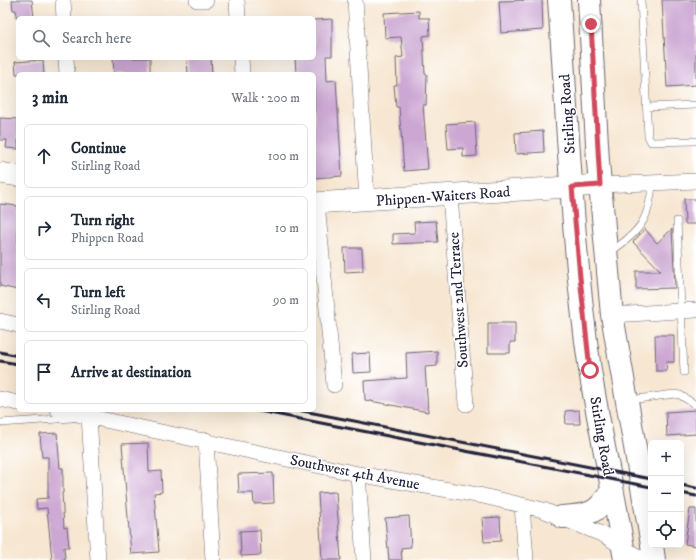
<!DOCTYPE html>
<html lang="en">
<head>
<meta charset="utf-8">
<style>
	body { margin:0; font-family:"IM FELL DW Pica",serif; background:#f6f6f7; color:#1f2937 }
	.controls { position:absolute; right:12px; bottom:12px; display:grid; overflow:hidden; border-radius:6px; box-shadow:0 4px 16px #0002 }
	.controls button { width:36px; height:36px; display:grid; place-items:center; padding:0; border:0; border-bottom:1px solid #e0e1e3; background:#fff; color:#1f2937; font:20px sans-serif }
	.stop { position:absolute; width:12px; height:12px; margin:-9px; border:3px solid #d1495b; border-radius:50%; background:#fff }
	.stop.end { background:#d1495b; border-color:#fff; box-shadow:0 1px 4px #0008 }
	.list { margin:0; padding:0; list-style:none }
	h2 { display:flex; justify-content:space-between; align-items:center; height:52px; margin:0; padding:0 16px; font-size:17px }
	h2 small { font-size:13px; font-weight:400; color:#747a83 }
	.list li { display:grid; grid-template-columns:26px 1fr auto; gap:12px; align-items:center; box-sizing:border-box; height:64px; margin:0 8px 8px; padding:0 8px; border:1px solid #e0e1e3; border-radius:6px }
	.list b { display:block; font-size:15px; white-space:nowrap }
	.list p { margin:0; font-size:13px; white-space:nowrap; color:#747a83 }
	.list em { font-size:13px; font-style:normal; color:#747a83 }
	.icon { flex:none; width:22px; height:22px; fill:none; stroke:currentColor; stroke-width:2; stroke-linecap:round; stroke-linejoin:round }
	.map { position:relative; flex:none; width:696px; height:560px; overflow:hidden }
	.search { position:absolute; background:#fff; box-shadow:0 4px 16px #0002; left:16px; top:16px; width:300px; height:44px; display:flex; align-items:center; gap:10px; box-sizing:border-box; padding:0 14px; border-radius:6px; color:#747a83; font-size:15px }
	.panel { position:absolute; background:#fff; box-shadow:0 4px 16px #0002; left:16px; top:72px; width:300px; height:340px; border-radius:6px }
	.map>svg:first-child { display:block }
	.building { fill:#cca7d3 }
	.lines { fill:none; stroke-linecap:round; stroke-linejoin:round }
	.lane-casing { stroke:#6d6770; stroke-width:8 }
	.street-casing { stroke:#6d6770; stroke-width:16 }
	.secondary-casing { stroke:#6d6770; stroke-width:22 }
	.primary-casing { stroke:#6d6770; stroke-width:24 }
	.lane { stroke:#fff; stroke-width:7 }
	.street { stroke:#fff; stroke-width:15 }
	.secondary { stroke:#fff; stroke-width:21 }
	.primary { stroke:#fff; stroke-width:22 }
	.rail { stroke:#22223b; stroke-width:3 }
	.route { stroke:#d1495b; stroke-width:5 }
	.labels { text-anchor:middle; stroke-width:3; stroke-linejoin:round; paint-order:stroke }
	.street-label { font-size:15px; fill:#22223b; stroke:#fff }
</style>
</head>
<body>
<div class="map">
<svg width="696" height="560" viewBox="0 0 696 560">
	<rect width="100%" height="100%" fill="#fff"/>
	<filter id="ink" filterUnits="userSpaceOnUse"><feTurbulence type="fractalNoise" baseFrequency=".025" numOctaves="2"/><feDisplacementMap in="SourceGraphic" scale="8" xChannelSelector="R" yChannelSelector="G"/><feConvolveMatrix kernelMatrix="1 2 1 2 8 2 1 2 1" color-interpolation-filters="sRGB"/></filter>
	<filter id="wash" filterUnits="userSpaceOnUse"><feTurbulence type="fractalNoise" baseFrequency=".012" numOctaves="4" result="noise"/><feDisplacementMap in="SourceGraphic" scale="16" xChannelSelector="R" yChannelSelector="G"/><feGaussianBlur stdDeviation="0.9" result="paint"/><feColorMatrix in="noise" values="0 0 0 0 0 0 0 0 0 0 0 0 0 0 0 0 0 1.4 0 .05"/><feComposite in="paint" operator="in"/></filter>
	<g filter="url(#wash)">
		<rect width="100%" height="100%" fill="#f7e7d2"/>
		<g id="blocks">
			<path class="building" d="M12 0H32L34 18H17L16 10H13Z
				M542 0 543 30 501 33 499 1Z
				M662 0H696V85L667 87Z
				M419 11V18H429L430 35 423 36 425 74H427L426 105H423L428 169 404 171 399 107H396L394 85H397L396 58 403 57 401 37 385 38 384 13Z
				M332 19V56H326L327 81 336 80 342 176 314 178V74H296L295 58H314V20Z
				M113 58H150V74H114Z
				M187 58H211L212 74H188Z
				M43 60 44 74H16L15 62Z
				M0 118 18 119V149L6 148 7 140H0Z
				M475 122 477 156 463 157V148L448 149 446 124Z
				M543 131 544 152 516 154 515 133Z
				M684 199H696V224H685Z
				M0 204 18 206V290L0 286Z
				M436 221 438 242 393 244V234L415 233 414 222Z
				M645 229 657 243 672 229 675 288 636 289V271H661L633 242Z
				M344 248H362L363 271 345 272Z
				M488 323H515V342H510V353H488Z
				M655 335H674V362H666L667 371H656Z
				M437 351V366L425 367 428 412 365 400 364 381 407 378 406 353Z
				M370 353 371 372 353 373 352 354Z
				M579 410 580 424H566L565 411Z
				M696 410V434L667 436 666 412Z
				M57 433 60 468H63V493H62L64 528 67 527 69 547H64L65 560H52L47 508 37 509 36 499 48 498V457H42L40 434Z
				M148 443 149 472 161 471 162 492 154 493 159 552 131 554 122 444Z
				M273 473 274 503 254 504 253 493H239L238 474Z
				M336 492 341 560H322L318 493Z
				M690 509H696V546L685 544Z
				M409 516 411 547 401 548 402 560H389L385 518Z
				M500 517 501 541 484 542 482 518Z
				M260 530 261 555 241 556 240 531Z"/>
		</g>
	</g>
	<g filter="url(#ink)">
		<use href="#blocks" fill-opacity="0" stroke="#6d6770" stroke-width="1"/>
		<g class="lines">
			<defs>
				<path id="lane" d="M641 0 648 136 651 142 696 141
					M646 107 696 105
					M677 221 684 372
					M610 252C640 232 650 219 652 183
					M630 400 674 394 680 395 696 405
					M0 423 72 418"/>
				<path id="street" d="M63 0 64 18
					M197 0H206
					M237 0 238 18
					M355 0 367 201
					M66 58 67 74
					M241 58 242 74
					M600 185 696 181
					M450 195 466 404
					M317 203 334 385
					M612 315 696 310
					M0 321 18 325
					M0 399 18 403
					M58 410 358 474 483 496 543 510 604 535 643 560
					M89 416 98 560
					M206 440 213 560
					M358 474 364 560
					M522 505 526 560"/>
				<path id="secondary" d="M0 173 18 176
					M314 203 600 185"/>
				<path id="primary" d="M559 0C568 123 572 248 590 370 600 434 615 496 625 560
					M589 0 598 162 612 315 651 539
					M562 517C590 515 597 514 612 490
					M652 545 654 560"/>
			</defs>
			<use href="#lane" class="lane-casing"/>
			<use href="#street" class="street-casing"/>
			<use href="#secondary" class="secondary-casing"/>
			<use href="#primary" class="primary-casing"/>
			<use href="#lane" class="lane"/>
			<use href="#street" class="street"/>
			<use href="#secondary" class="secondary"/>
			<use href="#primary" class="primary"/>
			<path class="rail" d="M0 352 18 356
				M0 361 18 364
				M254 410 651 487
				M298 410 651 479
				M681 485 696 488
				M681 493 696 496"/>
		</g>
	</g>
	<g class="lines" filter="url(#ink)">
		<path class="route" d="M590 370 580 277 572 187 600 185 591 24"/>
	</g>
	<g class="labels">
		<g class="street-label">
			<text transform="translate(567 114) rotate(-94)" y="5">Stirling Road</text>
			<text transform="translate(443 196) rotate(-4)" y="5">Phippen-Waiters Road</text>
			<text transform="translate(458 300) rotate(-94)" y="5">Southwest 2nd Terrace</text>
			<text transform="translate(602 436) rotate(80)" y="5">Stirling Road</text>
			<text transform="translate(355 472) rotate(11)" y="5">Southwest 4th Avenue</text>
		</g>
	</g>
</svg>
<div class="controls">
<button>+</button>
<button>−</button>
<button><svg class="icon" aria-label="locate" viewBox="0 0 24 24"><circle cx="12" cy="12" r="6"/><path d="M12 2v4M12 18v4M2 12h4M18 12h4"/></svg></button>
</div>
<div class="stop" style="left:590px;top:370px"></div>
<div class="stop end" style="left:591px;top:24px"></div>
<div class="search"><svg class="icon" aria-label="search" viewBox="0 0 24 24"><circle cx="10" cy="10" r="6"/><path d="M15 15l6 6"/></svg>Search here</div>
<section class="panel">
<h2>3 min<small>Walk · 200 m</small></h2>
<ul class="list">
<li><svg class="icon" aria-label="ahead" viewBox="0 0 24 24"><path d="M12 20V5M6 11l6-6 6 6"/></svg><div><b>Continue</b><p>Stirling Road</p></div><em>100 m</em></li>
<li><svg class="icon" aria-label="right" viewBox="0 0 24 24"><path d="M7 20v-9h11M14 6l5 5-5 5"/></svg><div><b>Turn right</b><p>Phippen Road</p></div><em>10 m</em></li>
<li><svg class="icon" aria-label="left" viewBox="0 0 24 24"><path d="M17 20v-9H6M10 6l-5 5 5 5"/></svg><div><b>Turn left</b><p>Stirling Road</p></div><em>90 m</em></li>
<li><svg class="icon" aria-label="arrive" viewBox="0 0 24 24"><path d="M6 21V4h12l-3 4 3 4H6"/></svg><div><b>Arrive at destination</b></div></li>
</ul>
</section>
</div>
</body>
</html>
